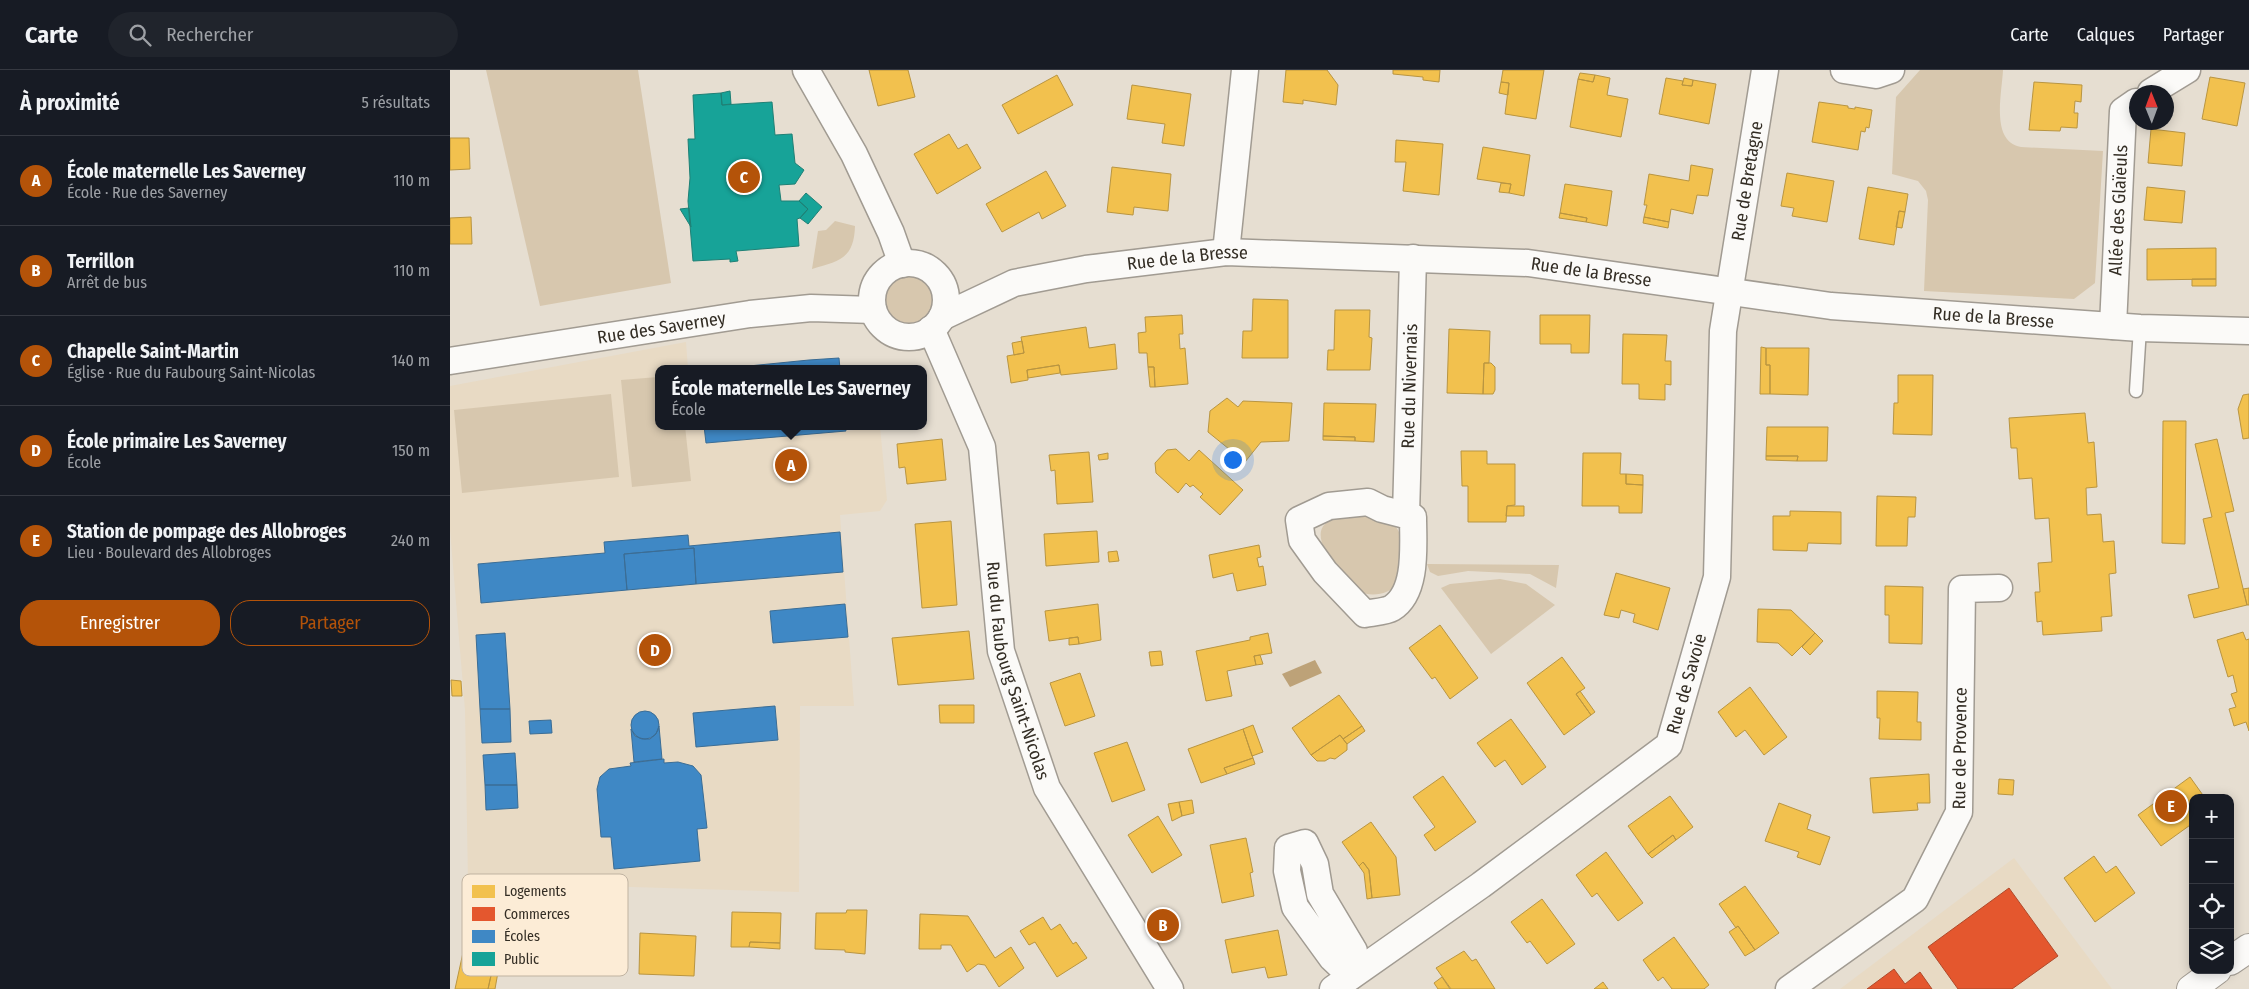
<!DOCTYPE html>
<html lang="fr">
<head>
<meta charset="utf-8">
<style>
	body { margin:0; font-family:"Fira Sans Condensed",sans-serif; background:#20242c; color:#f1f3f6 }
	.controls { position:absolute; right:15px; bottom:15px; display:grid; overflow:hidden; border-radius:10px; box-shadow:0 2px 12px #0003 }
	.controls button { width:45px; height:45px; display:grid; place-items:center; padding:0; border:0; border-bottom:1px solid #363941; background:#171b24; color:#f1f3f6; font:25px sans-serif }
	.compass { position:absolute; left:1679px; top:15px; width:45px; height:45px; border-radius:50%; background:#171b24; box-shadow:0 2px 12px #0003; rotate:359deg }
	.you { position:absolute; left:782px; top:389px; width:18px; height:18px; margin:-12px; border:4px solid #fff; border-radius:50%; background:#1a73e8; box-shadow:0 0 0 8px #1a73e833 }
	.badge { display:grid; place-items:center; width:32px; height:32px; border-radius:50%; background:#b45309; color:#fff; font-size:16px; font-weight:700 }
	.pin { position:absolute; translate:-50% -50%; border:2px solid #fff; box-shadow:0 1px 5px #0006 }
	.popup { position:absolute; left:205px; top:295px; width:272px; height:65px; box-sizing:border-box; display:grid; place-content:center; border-radius:10px; background:#171b24; filter:drop-shadow(0 1px 4px #0005); font-size:16px; white-space:nowrap; color:#9ea1a6 }
	.popup b { font-size:19px; color:#f1f3f6 }
	.popup::after { content:''; position:absolute; left:50%; top:100%; margin-left:-10px; border:10px solid transparent; border-top-color:#171b24 }
	.list { margin:0; padding:0; list-style:none }
	h2 { display:flex; justify-content:space-between; align-items:center; height:65px; margin:0; padding:0 20px; font-size:21px }
	h2 small { font-size:16px; font-weight:400; color:#9ea1a6 }
	.list li { display:grid; grid-template-columns:32px 1fr auto; gap:15px; align-items:center; box-sizing:border-box; height:90px; padding:0 20px; border-top:1px solid #363941 }
	.list b { display:block; font-size:19px; white-space:nowrap }
	.list p { margin:0; font-size:16px; white-space:nowrap; color:#9ea1a6 }
	.list em { font-size:16px; font-style:normal; color:#9ea1a6 }
	.actions { display:flex; gap:10px; padding:15px 20px }
	.actions a { flex:1; padding:11px 0; border:1px solid #b45309; border-radius:20px; text-align:center; font-size:18px; color:#b45309 }
	.actions .main { background:#b45309; color:#fff }
	.icon { flex:none; width:28px; height:28px; fill:none; stroke:currentColor; stroke-width:2; stroke-linecap:round; stroke-linejoin:round }
	.map { position:relative; flex:none; width:1799px; height:919px; overflow:hidden }
	header { display:flex; align-items:center; gap:30px; box-sizing:border-box; height:70px; padding:0 25px; background:#171b24; border-bottom:1px solid #363941 }
	header strong { font-size:24px }
	nav { display:flex; gap:28px; margin-inline-start:auto; font-size:18px }
	.search { width:350px; height:45px; background:#20242c; display:flex; align-items:center; gap:12px; box-sizing:border-box; padding:0 18px; border-radius:28px; color:#9ea1a6; font-size:19px }
	main { display:flex }
	aside { flex:1; background:#171b24 }
	.map>svg:first-child { display:block }
	.built { fill:#e8dac4 }
	.green { fill:#d7c7ae }
	.water { fill:#bda278 }
	.homes { fill:#f2c14e; stroke:#b99541 }
	.shops { fill:#e4572e; stroke:#af4a2b }
	.schools { fill:#3f88c5; stroke:#3b6d95 }
	.public { fill:#17a398; stroke:#1f8075 }
	.lines { fill:none; stroke-linecap:round; stroke-linejoin:round }
	.service-casing { stroke:#a19b92; stroke-width:15 }
	.minor-casing { stroke:#a19b92; stroke-width:29 }
	.primary-casing { stroke:#a19b92; stroke-width:30 }
	.service { stroke:#fbfaf8; stroke-width:12 }
	.minor { stroke:#fbfaf8; stroke-width:26 }
	.primary { stroke:#fbfaf8; stroke-width:28 }
	.labels { text-anchor:middle; stroke-width:5; stroke-linejoin:round; paint-order:stroke }
	.street-label { font-size:18px; fill:#332d24; stroke:#fcecd6 }
	.key { fill:#fcecd6; stroke:#c0b3a1; stroke-width:1 }
	.key-label { font-size:14px; fill:#332d24 }
</style>
</head>
<body>
<header>
<strong>Carte</strong>
<div class="search"><svg class="icon" aria-label="search" viewBox="0 0 24 24"><circle cx="10" cy="10" r="6"/><path d="M15 15l6 6"/></svg>Rechercher</div>
<nav><a>Carte</a><a>Calques</a><a>Partager</a></nav>
</header>
<main>
<aside>
<h2>À proximité<small>5 résultats</small></h2>
<ul class="list">
<li><span class="badge">A</span><div><b>École maternelle Les Saverney</b><p>École · Rue des Saverney</p></div><em>110 m</em></li>
<li><span class="badge">B</span><div><b>Terrillon</b><p>Arrêt de bus</p></div><em>110 m</em></li>
<li><span class="badge">C</span><div><b>Chapelle Saint-Martin</b><p>Église · Rue du Faubourg Saint-Nicolas</p></div><em>140 m</em></li>
<li><span class="badge">D</span><div><b>École primaire Les Saverney</b><p>École</p></div><em>150 m</em></li>
<li><span class="badge">E</span><div><b>Station de pompage des Allobroges</b><p>Lieu · Boulevard des Allobroges</p></div><em>240 m</em></li>
</ul>
<div class="actions"><a class="main">Enregistrer</a><a>Partager</a></div>
</aside>
<div class="map">
<svg width="1799" height="919" viewBox="0 0 1799 919">
	<rect width="100%" height="100%" fill="#e6ded1"/>
	<path class="built" d="M236 272 238 299H208V356H395L396 361 430 357 437 430 430 441 390 445 404 636H350L349 822 18 812 15 640 0 460V316Z
		M1564 788 1662 919H1390Z"/>
	<path class="green" d="M36 0H188L221 213 90 236Z
		M1470 0H1553C1552 23 1540 72 1571 77L1653 81 1645 213 1624 229 1474 221 1478 130 1476 121 1468 111 1442 104 1446 27Z
		M385 151 405 156C404 189 389 191 362 199L368 161 376 160Z
		M434 230a25 25 0 1 1 50 0a25 25 0 1 1-50 0Z
		M208 307V356H235L241 411 182 417 171 310Z
		M161 324 169 407 12 423 4 340Z
		M919 446 942 452C954 465 954 478 950 495 949 500 949 508 946 514 940 525 918 528 908 520 895 510 858 470 875 454 878 452 881 448 884 447 894 444 909 447 919 446Z
		M977 494 1109 495 1106 518 1080 504 1018 501 988 506 980 502Z
		M1050 509 1076 514 1105 535 1041 584 991 518 1000 514Z"/>
	<path class="water" d="M865 590 872 603 840 617 832 604Z"/>
	<path class="homes" d="M419 0H458L465 27 428 36Z
		M836 0H877L888 15 886 35 853 30V34L833 32Z
		M943 0H990L989 12 973 10V7L943 4Z
		M1053 0H1094L1086 49 1055 44 1059 13 1051 12Z
		M1130 3 1145 5 1143 12 1128 9Z
		M607 5 623 35 568 64 552 35Z
		M1145 5 1160 8 1157 25 1178 29 1171 67 1120 57 1128 9 1143 12Z
		M1760 7 1795 13 1787 56 1752 49Z
		M1216 8 1233 11 1232 15 1242 16 1243 10 1266 14 1259 54 1209 44Z
		M1234 8 1243 10 1242 16 1232 15Z
		M1051 12 1059 13 1058 25 1049 23Z
		M1584 12 1632 15 1631 32 1625 31 1624 43H1628L1627 58 1611 57 1610 61 1579 60Z
		M682 15 741 24 734 76 712 73 715 54 677 49Z
		M1369 32 1398 36V38L1405 39V37L1422 40 1419 58 1416 57 1415 62 1411 61 1408 80 1362 72Z
		M1701 59 1735 63 1732 96 1698 93Z
		M499 64 508 79 517 74 531 98 487 124 464 84Z
		M0 68H19L20 99 0 100Z
		M946 70 993 74 989 125 953 121 956 92H945Z
		M1033 77 1080 85 1074 126 1059 123 1061 114 1027 109Z
		M1241 95 1263 99 1258 126 1247 125 1243 144 1221 139 1219 152 1194 147 1197 135H1194L1199 104 1239 111Z
		M662 97 721 104 718 141 684 137 683 145 657 142Z
		M596 101 616 136 592 149 589 142 552 162 536 134Z
		M1337 103 1384 111 1377 152 1342 146 1344 138 1331 136Z
		M1051 113 1061 114 1059 123 1049 122Z
		M1115 114 1162 121 1157 156 1136 152 1137 148 1110 143Z
		M1418 117 1458 124 1455 142 1449 141 1444 175 1409 169Z
		M1697 117 1735 121 1732 153 1694 150Z
		M1449 141 1455 142 1452 158 1446 157Z
		M1110 143 1137 148 1136 152 1109 148Z
		M21 147 22 174H0V148Z
		M1194 147 1219 152 1218 158 1193 153Z
		M1766 178V209L1697 210V179Z
		M1742 209H1766V216H1742Z
		M803 229 838 230V288H792L793 261H802Z
		M885 240H920L919 267 922 268 920 300H877L878 280H884Z
		M732 245 733 264H729L730 279 735 278 738 314 705 317 704 297H698L697 283H689L688 263 696 262 695 247Z
		M1090 245H1140L1139 283H1121V274H1090Z
		M636 257 639 278 665 274 667 299 611 305 609 295 577 300 578 310 561 313 557 286 574 283 571 267Z
		M999 259 1040 261 1039 293H1034L1033 324 997 323Z
		M1173 264 1217 265 1215 291H1221V315L1215 314V330L1189 329V314H1172Z
		M572 271 574 283 564 285 562 273Z
		M1311 277 1316 278V295H1320V324H1310Z
		M1316 278H1359L1358 325 1320 324V295H1316Z
		M1034 293H1041L1045 297V320L1043 324H1033Z
		M609 295 610 303 578 308 577 300Z
		M698 297H704L705 317H700Z
		M1448 305H1483L1482 365 1443 364 1444 333H1448Z
		M1799 324V368L1793 369 1788 339 1793 325Z
		M777 328 788 337 793 331 842 333 839 371 811 372 795 392 758 362 760 341Z
		M874 333 926 334 924 372 905 371V367L873 366Z
		M1635 343 1638 373 1644 372 1647 417 1636 418 1637 445 1651 444 1653 472 1664 471 1666 503 1659 504 1662 546 1651 547 1652 561 1593 565 1592 551 1587 552 1585 522H1590L1588 493 1602 492 1599 448 1585 449 1582 408 1569 409 1567 378H1561L1559 348Z
		M1713 351H1736L1735 474 1712 473Z
		M1317 357H1378L1377 391H1347L1348 386H1316Z
		M873 366 905 367V371L873 370Z
		M492 369 496 410 457 414 455 397 449 398 447 374Z
		M1767 369 1784 441 1775 443 1797 535 1744 548 1738 525 1769 518 1753 449 1762 447 1745 374Z
		M726 379 739 391 749 380 793 420 770 445 750 427 753 424 743 415 740 417 736 413 728 423 706 403 705 393 717 380Z
		M1011 381H1037V394H1065V435L1057 436 1056 452H1018V416H1012Z
		M639 382 643 432 607 434 605 400 601 401 599 385Z
		M658 383V389L649 390 648 385Z
		M1133 383H1171L1170 404H1176V414L1193 415 1192 443H1169V436H1132Z
		M1316 386H1348L1347 391 1316 390Z
		M1176 404 1193 405V415L1176 414Z
		M1427 426 1466 427 1465 447H1458L1457 476H1426Z
		M1057 436H1074V446H1056Z
		M1340 441 1391 442V474L1358 473 1357 481 1323 480V446H1340Z
		M501 451 507 535 472 538 465 454Z
		M647 461 649 492 596 496 594 464Z
		M809 475 811 487 807 488 809 497 813 496 816 515 787 521 783 503 763 508 759 485Z
		M667 481 669 491 659 492 658 482Z
		M1166 503 1220 518 1208 560 1183 552 1185 544 1171 540 1169 548 1154 545Z
		M1435 516 1473 517 1472 574 1439 573V545H1435Z
		M1799 518V535H1797L1793 519Z
		M648 534 651 570 629 574 628 567 599 571 595 541Z
		M1308 539 1341 540 1365 563 1342 586 1328 573 1307 572Z
		M990 555 1028 608 1000 629 985 607 982 609 959 578Z
		M519 561 524 609 448 615 442 568Z
		M1793 562 1796 570 1799 569V661L1796 652 1784 656 1779 639 1786 637 1781 624 1787 622 1783 605 1778 607 1767 570Z
		M818 563 822 583 804 586 806 595 777 601 782 626 756 631 746 581 800 570V567Z
		M1365 563 1373 571 1360 585 1352 577Z
		M628 567 629 574 619 575V568Z
		M711 581 713 595 701 596 699 582Z
		M810 585 813 594 806 595 804 586Z
		M1112 587 1135 618 1126 624 1141 645 1114 665 1077 613Z
		M630 603 645 646 615 656 600 613Z
		M1 610 11 611 12 626H2Z
		M1300 617 1337 667 1314 685 1295 660 1286 667 1268 642Z
		M1130 621 1145 642 1141 645 1126 624Z
		M1427 621 1468 622 1467 652H1471V670L1429 669 1430 648H1427Z
		M889 625 912 656 893 669 890 665 861 685 842 658Z
		M489 635H524V653H490Z
		M1061 649 1096 697 1072 715 1055 690 1045 697 1027 673Z
		M803 655 813 682 802 686 793 659Z
		M912 656 915 661 897 674 893 669Z
		M793 659 803 688 774 698 777 704 751 713 738 679Z
		M890 665 897 674V680L885 689 880 688 875 691H867L861 685Z
		M677 672 695 720 662 732 644 683Z
		M803 688 805 694 777 704 774 698Z
		M1479 704 1480 733H1467L1468 740 1423 743 1420 708Z
		M993 706 1026 752 985 781 974 765 985 757 963 727Z
		M1740 707 1755 728H1743V753L1711 776 1688 745Z
		M1549 709 1564 710 1563 725 1548 724Z
		M1220 726 1243 757 1226 770 1223 765 1198 784 1178 756Z
		M742 730 744 743 732 746 729 732Z
		M729 732 732 746 722 751 718 734Z
		M1329 733 1361 745 1357 759 1380 767 1370 795 1347 787 1349 782 1315 771Z
		M708 746 732 785 702 803 678 765Z
		M921 752 946 787 950 825 922 828 919 800 913 792 909 796 892 772Z
		M1223 765 1226 770 1202 788 1198 784Z
		M796 768 803 802 800 803 804 826 772 833 760 775Z
		M1156 782 1193 833 1168 851 1147 823 1142 827 1126 805Z
		M1644 786 1656 803 1666 796 1685 823 1645 852 1614 808Z
		M913 792 919 800 922 828 917 829 914 803 909 796Z
		M1295 816 1329 863 1305 880 1288 856 1286 858 1269 834Z
		M1092 829 1125 874 1097 894 1080 871 1077 873 1061 852Z
		M98 830 141 831 140 847 154 848V866L116 865V873L97 872Z
		M141 831 155 832 154 848 140 847Z
		M397 840H417L415 884 395 882V880L365 879 366 843H396Z
		M282 842 331 843 330 873 300 872 299 877H281Z
		M470 844 518 846 545 888 561 877 574 898 549 917 535 895 528 894 517 902 501 875H491V879H469Z
		M593 847 601 860 610 854 623 874 626 872 637 888 607 907 585 872 579 875 570 861Z
		M1288 856 1305 880 1295 886 1279 862Z
		M828 860 837 905 818 908 815 897 782 903 775 870Z
		M190 863 246 866 244 906 189 904Z
		M116 865 140 866V873H116Z
		M1224 867 1259 915 1254 919H1222L1213 907 1208 911 1193 890Z
		M16 869 54 877 48 902 42 901 38 919H5Z
		M300 872 330 873V879L299 877Z
		M1014 881 1022 891 1026 889 1045 919H1001L986 898Z
		M42 901 48 902 45 919H38Z
		M992 907 1000 919H988L984 913Z
		M1153 912 1158 919H1144Z"/>
	<path class="shops" d="M1559 818 1608 886 1562 919H1508L1478 877Z
		M1444 899 1455 914 1470 902 1482 919H1417Z"/>
	<path class="schools" d="M389 288 390 299H269L359 290Z
		M254 356H395L396 361 256 373Z
		M390 462 393 502 246 514 244 478 174 484 177 520 31 533 28 494 155 483 154 472 238 465 239 476Z
		M244 478 246 514 177 520 174 484Z
		M395 534 398 567 323 573 320 541Z
		M55 563 60 639H30L26 565Z
		M325 636 328 670 246 677 243 643Z
		M30 639H60L61 672 32 673Z
		M181 655a14 14 0 1 1 28 0a14 14 0 1 1-28 0Z
		M101 650 102 663 80 664 79 651Z
		M209 656 212 689 184 692 181 659 185 666 192 669H200L206 664Z
		M65 683 67 715H35L33 685Z
		M214 689V693L228 692 243 696 251 705 257 758 247 759 250 791 164 799 161 767H151L147 719 150 707 159 699 181 696 180 693Z
		M35 715H67L68 738 36 740Z"/>
	<path class="public" d="M280 21 281 34 272 35 271 23Z
		M271 23 272 35 322 32 325 65 342 64 345 93 354 100 345 114 329 115 331 131H349L358 139 350 148 347 149 349 176 286 181 288 191 280 192V189L243 191 238 131 240 108 238 69H245L243 25Z
		M356 123 372 137 358 154 350 148 358 139 349 131Z
		M239 138 241 157 230 139Z"/>
	<g class="lines">
		<defs>
			<path id="service" d="M1686 321 1690 258"/>
			<g id="minor">
				<path d="M356 0 404 84 441 163 452 194"/>
				<path d="M1394 0 1426 5 1441 0"/>
				<path d="M1701 22 1737 0"/>
				<path d="M776 182 795 0"/>
				<circle cx="459" cy="230" r="37"/>
				<path id="s1" d="M492 247 564 213 636 199 776 182 1078 193 1381 236 1690 258 1799 261"/>
				<path id="s2" d="M1663 256 1673 41 1686 32"/>
				<path id="s3" d="M481 259 532 377 551 581 597 718 720 919"/>
				<path id="s4" d="M0 291 300 244 361 238 423 240"/>
				<path d="M918 432 932 439 963 447C963 474 968 522 942 538 935 542 923 542 915 544L875 502 852 470 849 450 879 436Z"/>
				<path id="s5" d="M956 445 963 188"/>
				<path d="M855 773 865 794 870 824 904 881 901 906 882 888 845 837 837 801 838 778Z"/>
				<path id="s6" d="M883 919 1031 815 1219 675 1267 507 1273 261 1315 0"/>
				<path id="s7" d="M1339 919 1465 829 1509 742 1512 519 1549 518"/>
			</g>
			<path id="primary" d="M1780 891 1799 878
				M1741 919 1767 900"/>
		</defs>
		<use href="#service" class="service-casing"/>
		<use href="#minor" class="minor-casing"/>
		<use href="#primary" class="primary-casing"/>
		<use href="#service" class="service"/>
		<use href="#minor" class="minor"/>
		<use href="#primary" class="primary"/>
	</g>
	<g class="labels">
		<g class="street-label">
			<text dy="6" stroke="none"><textPath href="#s6" startOffset="988">Rue de Bretagne</textPath></text>
			<text dy="6" stroke="none"><textPath href="#s2" startOffset="116">Allée des Glaïeuls</textPath></text>
			<text dy="6" stroke="none"><textPath href="#s1" startOffset="255">Rue de la Bresse</textPath></text>
			<text dy="6" stroke="none"><textPath href="#s1" startOffset="660">Rue de la Bresse</textPath></text>
			<text dy="6" stroke="none"><textPath href="#s1" startOffset="1065">Rue de la Bresse</textPath></text>
			<text dy="6" stroke="none"><textPath href="#s4" startOffset="214">Rue des Saverney</textPath></text>
			<text dy="6" stroke="none"><textPath href="#s5" startOffset="129">Rue du Nivernais</textPath></text>
			<text dy="6" stroke="none"><textPath href="#s3" startOffset="356">Rue du Faubourg Saint-Nicolas</textPath></text>
			<text dy="6" stroke="none"><textPath href="#s6" startOffset="479">Rue de Savoie</textPath></text>
			<text dy="6" stroke="none"><textPath href="#s7" startOffset="316">Rue de Provence</textPath></text>
		</g>
	</g>
	<rect x="12" y="804" width="166" height="102" rx="8" class="key"/>
	<rect x="22" y="815" width="23" height="13" fill="#f2c14e"/>
	<rect x="22" y="837" width="23" height="14" fill="#e4572e"/>
	<rect x="22" y="860" width="23" height="13" fill="#3f88c5"/>
	<rect x="22" y="882" width="23" height="14" fill="#17a398"/>
	<g class="key-label">
		<text x="54" y="826">Logements</text>
		<text x="54" y="849">Commerces</text>
		<text x="54" y="871">Écoles</text>
		<text x="54" y="894">Public</text>
	</g>
</svg>
<div class="controls">
<button>+</button>
<button>−</button>
<button><svg class="icon" aria-label="locate" viewBox="0 0 24 24"><circle cx="12" cy="12" r="6"/><path d="M12 2v4M12 18v4M2 12h4M18 12h4"/></svg></button>
<button><svg class="icon" aria-label="layers" viewBox="0 0 24 24"><path d="M12 4l9 5-9 5-9-5zM3 14l9 5 9-5"/></svg></button>
</div>
<svg class="compass" viewBox="-18 -18 36 36"><path d="M0-13l5 13h-10z" fill="#e53935"/><path d="M0 13l5-13h-10z" fill="#9ea1a6"/></svg>
<div class="you"></div>
<div class="pin badge" style="left:341px;top:395px">A</div>
<div class="popup"><b>École maternelle Les Saverney</b>École</div>
<div class="pin badge" style="left:713px;top:855px">B</div>
<div class="pin badge" style="left:294px;top:107px">C</div>
<div class="pin badge" style="left:205px;top:580px">D</div>
<div class="pin badge" style="left:1721px;top:736px">E</div>
</div>
</main>
</body>
</html>
